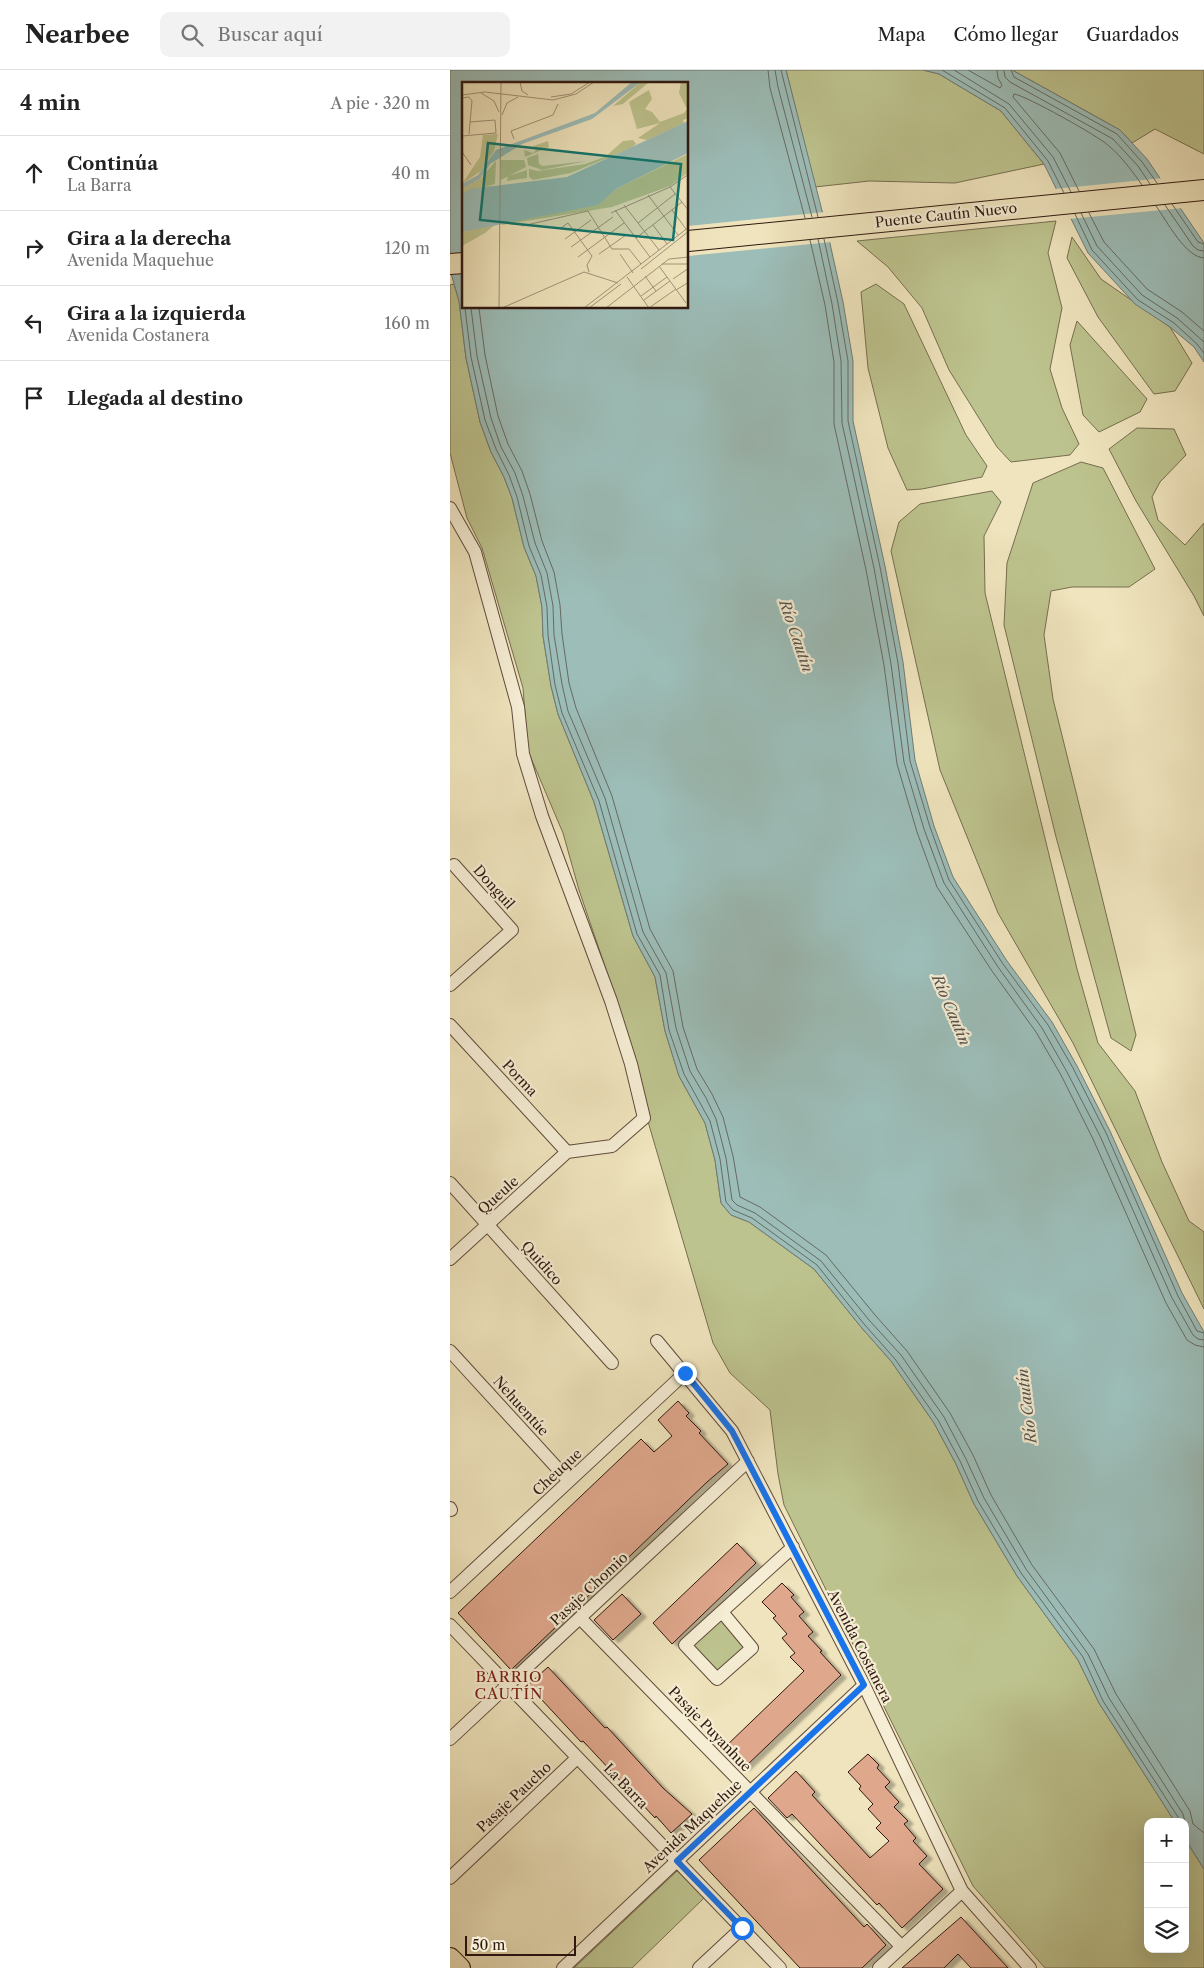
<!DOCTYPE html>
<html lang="es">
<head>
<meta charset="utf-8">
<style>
	body { margin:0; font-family:"Libre Caslon Text",serif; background:#f2f2f2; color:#222 }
	.controls { position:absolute; right:15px; bottom:15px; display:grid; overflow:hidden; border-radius:10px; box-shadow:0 5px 20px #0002 }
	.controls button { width:45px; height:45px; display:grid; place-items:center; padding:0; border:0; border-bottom:1px solid #e0e0e0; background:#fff; color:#222; font:25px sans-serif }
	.scale { position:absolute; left:15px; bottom:12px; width:111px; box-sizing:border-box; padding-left:5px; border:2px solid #301810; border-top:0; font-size:14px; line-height:18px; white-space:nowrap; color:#301810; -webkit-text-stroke:4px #f5edd4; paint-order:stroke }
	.stop { position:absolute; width:15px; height:15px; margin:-11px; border:4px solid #1a73e8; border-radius:50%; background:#fff }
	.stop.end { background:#1a73e8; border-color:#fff; box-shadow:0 1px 5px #0008 }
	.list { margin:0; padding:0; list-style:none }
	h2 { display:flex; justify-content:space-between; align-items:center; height:65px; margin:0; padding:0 20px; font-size:21px }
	h2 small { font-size:16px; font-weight:400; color:#767676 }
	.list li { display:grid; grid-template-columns:32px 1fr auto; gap:15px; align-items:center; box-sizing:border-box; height:75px; padding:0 20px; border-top:1px solid #e0e0e0 }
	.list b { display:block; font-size:19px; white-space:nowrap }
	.list p { margin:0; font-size:16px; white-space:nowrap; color:#767676 }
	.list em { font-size:16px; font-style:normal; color:#767676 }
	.icon { flex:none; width:28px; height:28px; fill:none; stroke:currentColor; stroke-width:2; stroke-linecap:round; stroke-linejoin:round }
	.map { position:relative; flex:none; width:754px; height:1898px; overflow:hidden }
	header { display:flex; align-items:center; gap:30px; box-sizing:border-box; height:70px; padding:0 25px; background:#fff; border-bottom:1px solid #e0e0e0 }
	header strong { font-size:24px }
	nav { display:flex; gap:28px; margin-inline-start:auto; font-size:18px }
	.search { width:350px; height:45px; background:#f2f2f2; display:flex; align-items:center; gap:12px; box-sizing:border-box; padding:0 18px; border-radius:10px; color:#767676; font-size:19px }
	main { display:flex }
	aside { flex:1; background:#fff }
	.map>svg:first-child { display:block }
	.green { fill:#bdc38e; stroke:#766e4f }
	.water { fill:#9cbdb8; stroke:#717b75; fill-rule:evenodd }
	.pier { fill:#efe4bd }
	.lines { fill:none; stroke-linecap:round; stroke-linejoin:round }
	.shore { stroke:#666a64; stroke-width:1 }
	.building { fill:#dfa78c; stroke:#301810; filter:url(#shadow) }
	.minor-casing { stroke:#604b3b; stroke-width:14 }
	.primary-casing { stroke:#301810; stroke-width:22 }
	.minor { stroke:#f5edd4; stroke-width:12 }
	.primary { stroke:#efe4bd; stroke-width:20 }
	.route { stroke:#1a73e8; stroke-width:6 }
	.labels { text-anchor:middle; stroke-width:4.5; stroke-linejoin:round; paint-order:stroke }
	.street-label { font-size:14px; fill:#301810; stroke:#f5edd4 }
	.water-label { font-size:15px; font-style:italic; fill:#56524b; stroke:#f5edd4 }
	.neighbourhood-label { font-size:15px; letter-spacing:1px; fill:#7a1f14; stroke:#f5edd4 }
	.inset-road { fill:none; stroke:#a39278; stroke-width:1 }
	.view { fill:#0f766e; fill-opacity:0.15; stroke:#0f766e; stroke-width:2.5 }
	.inset-edge { fill:none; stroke:#301810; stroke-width:2.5 }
</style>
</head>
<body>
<header>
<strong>Nearbee</strong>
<div class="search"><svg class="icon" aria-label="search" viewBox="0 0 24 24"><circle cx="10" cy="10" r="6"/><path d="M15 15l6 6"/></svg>Buscar aquí</div>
<nav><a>Mapa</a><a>Cómo llegar</a><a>Guardados</a></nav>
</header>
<main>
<aside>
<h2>4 min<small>A pie · 320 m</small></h2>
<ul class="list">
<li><svg class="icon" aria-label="ahead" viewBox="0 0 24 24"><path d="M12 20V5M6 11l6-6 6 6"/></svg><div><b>Continúa</b><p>La Barra</p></div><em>40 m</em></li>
<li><svg class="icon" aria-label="right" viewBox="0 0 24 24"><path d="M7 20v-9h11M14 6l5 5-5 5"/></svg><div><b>Gira a la derecha</b><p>Avenida Maquehue</p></div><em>120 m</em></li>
<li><svg class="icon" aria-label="left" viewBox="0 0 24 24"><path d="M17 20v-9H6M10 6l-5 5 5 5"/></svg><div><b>Gira a la izquierda</b><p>Avenida Costanera</p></div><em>160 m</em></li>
<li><svg class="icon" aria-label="arrive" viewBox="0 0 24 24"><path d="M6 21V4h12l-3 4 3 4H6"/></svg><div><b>Llegada al destino</b></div></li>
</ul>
</aside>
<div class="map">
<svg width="754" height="1898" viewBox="0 0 754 1898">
	<defs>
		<filter id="shadow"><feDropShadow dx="5.5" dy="3" stdDeviation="1" flood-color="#0004"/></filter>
	</defs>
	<rect width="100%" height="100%" fill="#efe4bd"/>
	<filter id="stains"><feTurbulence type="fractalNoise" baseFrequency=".004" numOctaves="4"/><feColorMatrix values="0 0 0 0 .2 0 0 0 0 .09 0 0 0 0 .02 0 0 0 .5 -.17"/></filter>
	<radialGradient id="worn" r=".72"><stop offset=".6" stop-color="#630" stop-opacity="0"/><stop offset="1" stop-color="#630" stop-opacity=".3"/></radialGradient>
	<path class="green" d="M336 0H473L489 4 551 41 594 94 505 113 419 111 365 117Z
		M562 0H754V84L705 59 682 73 670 60Z
		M606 151 598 183 612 238 600 299 612 338 629 374 620 385 561 392 547 377 499 300 472 238 438 197 407 171Z
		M622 167 651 209 720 257 742 293 725 321 704 324 648 247 617 188Z
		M4 214 9 231 16 288 30 352 41 382 54 407 62 428 74 477 86 506 92 537 93 566 101 616 108 644 144 732 183 866 205 907 215 961 229 1006 255 1053 265 1090 271 1133 281 1145 299 1152 364 1199 411 1257 441 1291 484 1353 506 1394 524 1434 567 1506 628 1590 649 1633 725 1752H698V1879H735V1769L754 1799V1898H595L523 1816 334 1435 328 1404 320 1340 280 1303 263 1273 199 1055 193 1021 166 929 129 820 113 763 78 681 73 618 32 478 17 448 0 383V215Z
		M426 214 454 234 516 365 537 396 532 407 472 419 457 420 438 378 418 298 411 222Z
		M627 251 697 329 690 342 649 362 633 345 620 275Z
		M687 358 724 359 736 385 710 412 702 427 708 450 735 475 754 453V546L744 526 686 431 659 379Z
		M631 392 653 398 705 499 679 517H622L601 521 594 565 603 629 686 965 681 981 661 968 606 767 554 555 557 493 583 413Z
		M542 421 551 432 534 466 535 523 627 899 648 973 685 1021 712 1092 739 1151 754 1162V1239L623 973 548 843 490 700 441 481 449 452 470 434Z
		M270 1548 298 1577 267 1605 239 1575Z
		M227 1801 231 1803 254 1828 182 1898H124Z"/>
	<path class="water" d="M0 0H336L377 160 393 232 403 291V351L435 496 453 592 465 690 484 756 503 807 557 891 602 952 627 996 660 1061 732 1223 754 1262V1799L735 1769V1752H725L649 1633 628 1590 567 1506 524 1434 506 1394 484 1353 441 1291 411 1257 364 1199 299 1152 281 1145 271 1133 265 1090 255 1053 229 1006 215 961 205 907 183 866 144 732 108 644 101 616 93 566 92 537 86 506 74 477 62 428 54 407 41 382 30 352 16 288 9 231 0 200ZM14 14H238V238H14Z
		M473 0H562L670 60 697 89 754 173V292L744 277 720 257 685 234 638 183 594 94 551 41 489 4Z"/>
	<path class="pier" d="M713 108 733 138 619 149 604 119Z
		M375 142 382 172 238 186V156Z"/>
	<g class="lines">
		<path class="shore" d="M318 0 320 18 355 148
			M325 0 328 17 362 147
			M331 0 368 147
			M492 0 555 38 598 91 614 123
			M504 0 559 34 603 87 621 122
			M518 0 550 18 552 15 548 8 547 0
			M554 0 555 7 560 12 663 69 688 96 700 114
			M561 0 564 7 667 64 692 92 707 113
			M629 121 610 83 563 27 564 24C575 25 650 67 659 76 672 87 682 101 692 115
			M722 134 748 172 754 174
			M715 135 743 176 748 180 754 181
			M706 136C717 151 735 187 754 188
			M631 143 647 176 692 225 727 248 754 272
			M639 143 654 172 697 219 732 242 754 261
			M625 144 642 180 688 230 724 253 747 274 754 283
			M368 169 382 234 391 291 392 353 424 498 441 594 454 692 474 759 494 813 548 897 592 958 617 1002 650 1066 722 1228 743 1265 748 1269 754 1270
			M374 169 388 233 398 291V351L430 497 448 593 460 691 480 757 499 810 553 894 598 955 623 998 656 1063 728 1226 747 1261 754 1263
			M360 170 375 235 384 292V354L416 500 434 595 447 694 467 762 487 817 542 901 586 962 611 1005 643 1069 716 1233 737 1270 745 1275 754 1277
			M15 238 21 287 35 350 46 379 59 405 67 427 79 476 91 505 97 537 98 565 105 615 112 643 149 731 187 864 210 905 219 960 234 1004 260 1051 270 1089 276 1132 283 1140 302 1148 367 1195 414 1254 445 1289 488 1350 510 1391 528 1431 571 1503 633 1587 653 1631 728 1747 729 1752
			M21 238 27 286 41 348 51 377 65 403 73 426 85 473 97 503 103 536 104 565 112 614 118 641 155 728 193 862 216 903 226 958 240 1001 256 1028 266 1049 276 1088 282 1130 287 1135 305 1143 371 1191 419 1250 451 1285 494 1347 516 1389 534 1428 576 1499 638 1584 659 1628 733 1744 735 1752
			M29 238 35 285 48 346 58 374 72 401 80 424 92 471 104 502 110 535 112 564 119 613 126 638 162 726 200 859 223 901 233 957 247 999 262 1024 273 1047 283 1086 290 1127 310 1137 376 1185 425 1245 457 1281 500 1343 523 1385 541 1425 582 1495 644 1579 666 1624 740 1741 743 1754 754 1763"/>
	</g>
	<path class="building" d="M228 1331 239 1343 236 1346 251 1361 249 1363 278 1394 257 1412 61 1600 8 1543 191 1369 204 1382 222 1366 208 1350Z
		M287 1473 306 1493 222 1574 203 1553Z
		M332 1513 344 1525 341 1527 354 1542 349 1546 363 1562 358 1566 372 1581 370 1582 391 1605 294 1698 274 1678 354 1601 340 1587 345 1583 332 1568 337 1564 323 1548 326 1546 312 1532Z
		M172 1524 191 1544 163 1570 144 1550Z
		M98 1597 155 1658 157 1657 213 1718 242 1744 221 1763 206 1746 205 1748 190 1732 133 1671 131 1672 78 1615Z
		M418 1684 429 1695 427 1698 440 1712 435 1717 449 1732 444 1737 458 1751 454 1754 466 1768 463 1771 477 1786 469 1794 493 1819 452 1858 429 1833 427 1835 342 1744 337 1748 318 1728 346 1701 365 1722 362 1725 420 1788 439 1771 426 1758 431 1753 418 1739 423 1734 409 1719 411 1716 398 1702Z
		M304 1738 414 1857 417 1854 436 1875 412 1898H350L249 1790Z
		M511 1847 558 1898H521L508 1884 494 1898H452Z"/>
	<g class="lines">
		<defs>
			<path id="minor" d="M0 438 25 482 68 637 73 684 92 746 161 931 181 994 194 1048 162 1076 117 1082
				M0 915 62 860 4 795
				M0 955 117 1082
				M0 1113 162 1293
				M0 1189 117 1082
				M207 1271 282 1361 414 1615 512 1821 580 1898
				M0 1281 119 1411
				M0 1438 1 1440
				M0 1522 235 1303
				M272 1542 302 1578 267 1609 235 1575 343 1477
				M130 1548 452 1877
				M0 1555 330 1898
				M0 1669 298 1391
				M0 1808 127 1688
				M113 1898 414 1615
				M249 1898 292 1858
				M429 1898 512 1821"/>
			<path id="primary" d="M238 171 754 120
				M0 194 14 193
				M0 1888 10 1898"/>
		</defs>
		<use href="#minor" class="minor-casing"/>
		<use href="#primary" class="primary-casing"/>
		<use href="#minor" class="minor"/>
		<use href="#primary" class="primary"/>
	</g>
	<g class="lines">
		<path class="route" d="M235 1303 282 1361 414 1615 227 1791 292 1858"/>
	</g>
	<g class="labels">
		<g class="street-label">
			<text transform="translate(496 145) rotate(-6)" y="5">Puente Cautín Nuevo</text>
			<text transform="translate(44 817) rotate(48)" y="5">Donguil</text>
			<text transform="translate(70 1008) rotate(47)" y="5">Porma</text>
			<text transform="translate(48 1125) rotate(-42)" y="5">Queule</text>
			<text transform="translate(92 1193) rotate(48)" y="5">Quidico</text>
			<text transform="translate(71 1336) rotate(48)" y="5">Nehuentúe</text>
			<text transform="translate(107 1402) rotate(-43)" y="5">Cheuque</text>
			<text transform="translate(139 1519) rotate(-43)" y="5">Pasaje Chomio</text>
			<text transform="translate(410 1576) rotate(63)" y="5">Avenida Costanera</text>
			<text transform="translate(260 1659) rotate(46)" y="5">Pasaje Puyanhue</text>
			<text transform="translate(176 1716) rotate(46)" y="5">La Barra</text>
			<text transform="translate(64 1727) rotate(-43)" y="5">Pasaje Paucho</text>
			<text transform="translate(242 1756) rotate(-43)" y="5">Avenida Maquehue</text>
		</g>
		<g class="water-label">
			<text transform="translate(346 566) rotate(71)" y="5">Río Cautín</text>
			<text transform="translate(501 940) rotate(67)" y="5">Río Cautín</text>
			<text transform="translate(577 1336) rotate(-97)" y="5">Río Cautín</text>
		</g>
		<g class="neighbourhood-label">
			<text x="59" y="1612">BARRIO<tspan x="59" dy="17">CAUTÍN</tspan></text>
		</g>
	</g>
	<g transform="translate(12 12)">
		<rect width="226" height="226" fill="#efe4bd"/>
		<path d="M179 0H187L161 22 151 24ZM219 0H226V36L221 38 222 41 185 58 176 56 198 41 175 47 167 20 187 8 190 17 183 27 190 30 198 40 222 31 225 27 217 11ZM36 52 32 69 19 89 0 102 18 75 21 53ZM171 58 174 62 169 66 109 91 71 98 67 95V87L76 89 123 82 143 75 161 59ZM86 59 87 65 63 75 62 68 71 71 74 68 71 64ZM76 72 77 82 81 84 125 79 80 88 66 83 65 76ZM226 72V91L208 104 150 125 40 143 39 140 136 122 154 107ZM39 78H62L64 85 39 98ZM34 79 33 102 0 112V107L18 97ZM65 88V96L45 99 46 94ZM35 141 23 151 0 164V150Z" fill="#bdc38e"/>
		<path d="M170 0H179L130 37 60 62 28 82 18 97 0 107V102L16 93 34 68 133 31ZM226 39V71L154 107 136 123 0 150V112L8 107 105 95Z" fill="#9cbdb8"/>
		<path class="inset-road" d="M58 0 60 9 66 13M19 11 32 19 37 30M0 13 23 10 91 18 114 12 132 0M89 15 109 12 128 0M0 16 7 15 10 19 7 52M40 33 45 21 56 15M0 54 34 51 33 38 8 40M52 57 49 49 91 33 96 22M0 70 9 83M208 105 227 129M186 113 216 153M162 123 197 168M153 128 188 175M210 128 224 147M149 131 208 105 227 92M176 141 213 112M191 143 205 162M60 144 126 129 150 167H167L179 182M99 146 106 141 130 174 125 183 127 190M174 156 220 120M103 157 129 138M109 165 151 135M137 172 164 153M158 172 171 191M116 175 162 141M200 182H227M197 184 224 221M179 187 227 149M183 194 194 209M165 195 187 226M211 197 227 186M214 208 227 200M179 214 205 195M182 218 208 199M37 226 39 0M40 226 122 190 156 201M122 226 227 145M127 226 159 202M144 226 207 177 227 175M187 226 214 207"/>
		<path class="view" d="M26 61 219 82 211 158 18 138Z"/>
		<rect width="226" height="226" class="inset-edge"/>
	</g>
	<rect width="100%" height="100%" filter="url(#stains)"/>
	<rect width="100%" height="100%" fill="url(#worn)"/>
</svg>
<div class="controls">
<button>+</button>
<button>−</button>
<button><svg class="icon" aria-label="layers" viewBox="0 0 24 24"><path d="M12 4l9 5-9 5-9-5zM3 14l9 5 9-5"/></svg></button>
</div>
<div class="scale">50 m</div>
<div class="stop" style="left:292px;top:1858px"></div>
<div class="stop end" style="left:235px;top:1303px"></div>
</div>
</main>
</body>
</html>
